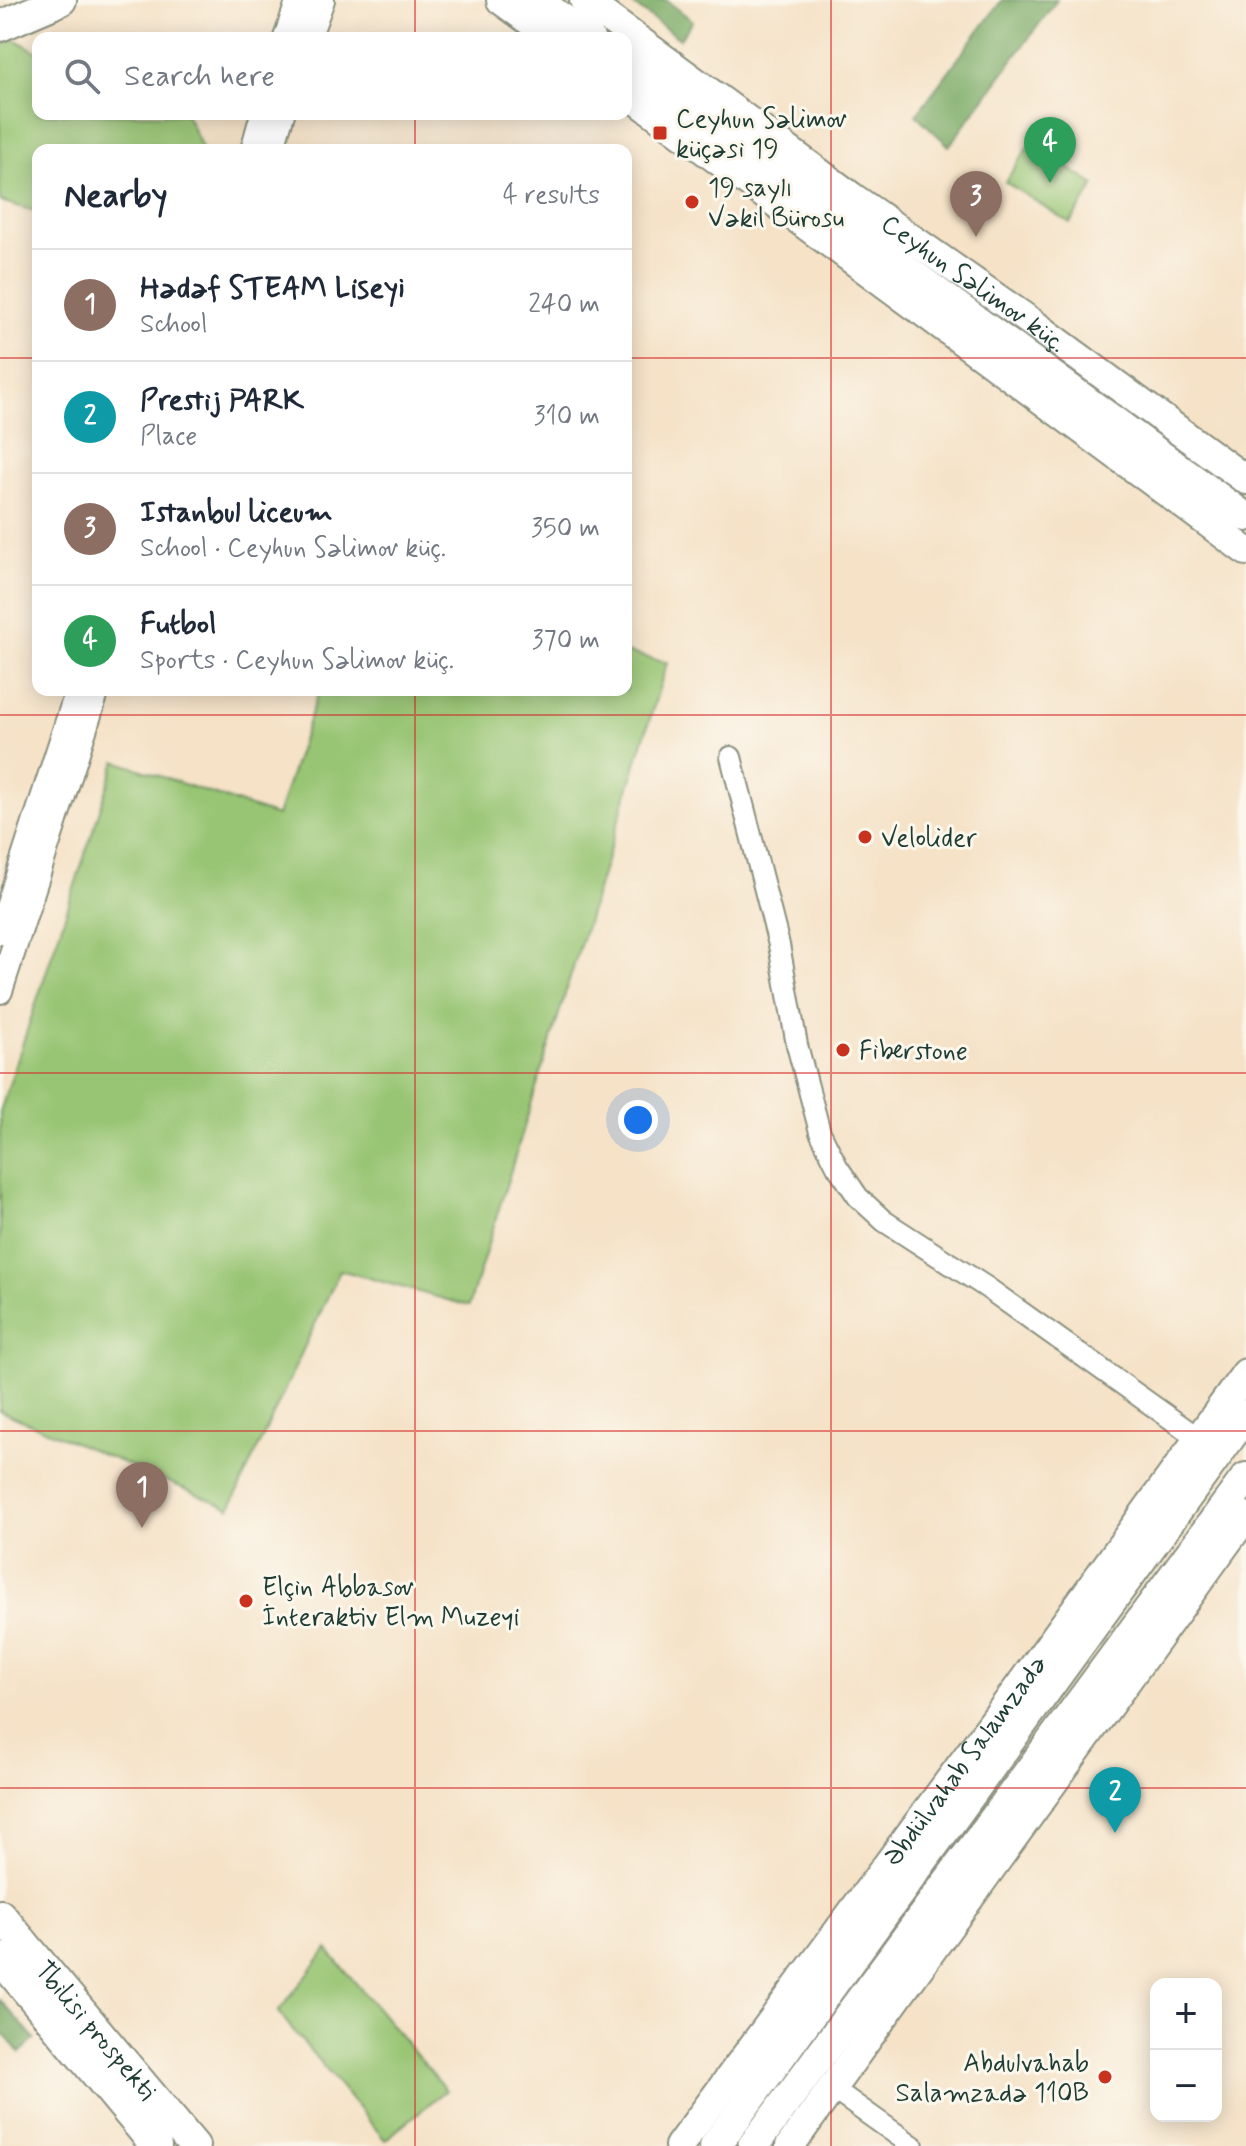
<!DOCTYPE html>
<html lang="en">
<head>
<meta charset="utf-8">
<style>
	body { margin:0; font-family:Mynerve,sans-serif; background:#f2f2f3; color:#1f2937 }
	.controls { position:absolute; right:24px; bottom:24px; display:grid; overflow:hidden; border-radius:16px; box-shadow:0 4px 20px #0003 }
	.controls button { width:72px; height:72px; display:grid; place-items:center; padding:0; border:0; border-bottom:2px solid #e0e1e3; background:#fff; color:#1f2937; font:40px sans-serif }
	.you { position:absolute; left:638px; top:1120px; width:28px; height:28px; margin:-20px; border:6px solid #fff; border-radius:50%; background:#1a73e8; box-shadow:0 0 0 12px #1a73e833 }
	.badge { display:grid; place-items:center; width:52px; height:52px; border-radius:50%; background:#c8321e; color:#fff; font-size:26px; font-weight:700 }
	.pin { position:absolute; translate:-50% -66px; filter:drop-shadow(0 2px 4px #0008) }
	.pin::after { content:''; position:absolute; top:42px; width:28px; height:24px; background:inherit; clip-path:polygon(0 0,100% 0,50% 100%) }
	.list { margin:0; padding:0; list-style:none }
	h2 { display:flex; justify-content:space-between; align-items:center; height:104px; margin:0; padding:0 32px; font-size:34px }
	h2 small { font-size:26px; font-weight:400; color:#747a83 }
	.list li { display:grid; grid-template-columns:52px 1fr auto; gap:24px; align-items:center; box-sizing:border-box; height:112px; padding:0 32px; border-top:2px solid #e0e1e3 }
	.list b { display:block; font-size:30px; white-space:nowrap }
	.list p { margin:0; font-size:26px; white-space:nowrap; color:#747a83 }
	.list em { font-size:26px; font-style:normal; color:#747a83 }
	.icon { flex:none; width:44px; height:44px; fill:none; stroke:currentColor; stroke-width:2; stroke-linecap:round; stroke-linejoin:round }
	.map { position:relative; flex:none; width:1246px; height:2146px; overflow:hidden }
	.search { position:absolute; background:#fff; box-shadow:0 4px 20px #0003; left:32px; top:32px; width:600px; height:88px; display:flex; align-items:center; gap:20px; box-sizing:border-box; padding:0 28px; border-radius:16px; color:#747a83; font-size:30px }
	.panel { position:absolute; background:#fff; box-shadow:0 4px 20px #0003; left:32px; top:144px; width:600px; height:552px; border-radius:16px }
	.map>svg:first-child { display:block }
	.green { fill:#98c573; stroke:#5c8154; stroke-width:2 }
	.forest { fill:#7aaa65; stroke:#4c744c; stroke-width:2 }
	.lines { fill:none; stroke-linecap:round; stroke-linejoin:round }
	.minor-casing { stroke:#8a907e; stroke-width:24 }
	.tertiary-casing { stroke:#8a907e; stroke-width:28 }
	.secondary-casing { stroke:#8a907e; stroke-width:32 }
	.primary-casing { stroke:#8a907e; stroke-width:34 }
	.minor { stroke:#fff; stroke-width:20 }
	.tertiary { stroke:#fff; stroke-width:24 }
	.secondary { stroke:#fff; stroke-width:28 }
	.primary { stroke:#fff; stroke-width:30 }
	.grid { fill:none; stroke:#d62828; stroke-width:2; stroke-opacity:0.55 }
	.poi-dot { fill:#c8321e; stroke:#fbf7ec; stroke-width:3 }
	.labels { text-anchor:middle; stroke-width:6; stroke-linejoin:round; paint-order:stroke }
	.poi-label { font-size:26px; fill:#1f3d34; stroke:#fbf7ec; text-anchor:start }
	.street-label { font-size:26px; fill:#1f3d34; stroke:#fbf7ec }
</style>
</head>
<body>
<div class="map">
<svg width="1246" height="2146" viewBox="0 0 1246 2146">
	<rect width="100%" height="100%" fill="#fbf7ec"/>
	<filter id="ink" filterUnits="userSpaceOnUse"><feTurbulence type="fractalNoise" baseFrequency=".0125" numOctaves="2"/><feDisplacementMap in="SourceGraphic" scale="16" xChannelSelector="R" yChannelSelector="G"/><feConvolveMatrix kernelMatrix="1 2 1 2 8 2 1 2 1" color-interpolation-filters="sRGB"/></filter>
	<filter id="wash" filterUnits="userSpaceOnUse"><feTurbulence type="fractalNoise" baseFrequency=".006" numOctaves="4" result="noise"/><feDisplacementMap in="SourceGraphic" scale="32" xChannelSelector="R" yChannelSelector="G"/><feGaussianBlur stdDeviation="1.8" result="paint"/><feColorMatrix in="noise" values="0 0 0 0 0 0 0 0 0 0 0 0 0 0 0 0 0 1.4 0 .05"/><feComposite in="paint" operator="in"/></filter>
	<g filter="url(#wash)">
		<rect width="100%" height="100%" fill="#f5e2c7"/>
		<path class="green" d="M14 39 38 52V114H186L203 150H38V212L0 201V45Z
			M1030 144 1095 185 1070 223 1005 182Z
			M626 652 667 663 469 1306 340 1270 230 1508 0 1411V1112L116 761 277 816 319 690H626Z
			M327 1949 446 2090 385 2140 278 2012Z"/>
		<path class="forest" d="M627 0H666L693 21 680 39Z
			M1002 0H1057L949 146 916 115Z
			M0 2000 35 2039 20 2053 0 2030Z"/>
	</g>
	<g filter="url(#ink)">
		<g class="lines">
			<defs>
				<path id="minor" d="M731 757 779 945 797 1045 820 1132 837 1166 858 1197 884 1221 986 1287 1198 1438
					M833 2089 913 2146"/>
				<path id="tertiary" d="M286 38 299 0
					M308 38 322 0
					M253 150 263 114
					M271 150 282 114
					M0 932 78 690
					M0 991 97 690"/>
				<g id="secondary">
					<path d="M501 0 553 38"/>
					<path d="M538 0 590 38"/>
					<path id="s1" d="M584 0 852 197 1031 322 1246 480"/>
					<path d="M626 64 1246 517"/>
					<path d="M626 92 1246 551"/>
					<path id="s2" d="M679 2146 1021 1684 1246 1373"/>
					<path d="M790 2146 1246 1516"/>
				</g>
				<g id="primary">
					<path d="M0 26 61 0"/>
					<path id="s3" d="M0 1915 194 2146"/>
					<path d="M0 1958 156 2146"/>
					<path d="M715 2146 1246 1415"/>
					<path d="M753 2146 1246 1478"/>
				</g>
			</defs>
			<use href="#minor" class="minor-casing"/>
			<use href="#tertiary" class="tertiary-casing"/>
			<use href="#secondary" class="secondary-casing"/>
			<use href="#primary" class="primary-casing"/>
			<use href="#minor" class="minor"/>
			<use href="#tertiary" class="tertiary"/>
			<use href="#secondary" class="secondary"/>
			<use href="#primary" class="primary"/>
		</g>
	</g>
	<path class="grid" d="M415 0V38M831 0V2146M415 114V150M0 358H38M626 358H1246M415 690V2146M0 715H1246M0 1073H1246M0 1431H1246M0 1788H1246"/>
	<g class="poi-dot">
		<rect x="652" y="125" width="16" height="16" rx="4"/>
		<circle cx="692" cy="202" r="8"/>
		<circle cx="865" cy="837" r="8"/>
		<circle cx="843" cy="1050" r="8"/>
		<circle cx="246" cy="1601" r="8"/>
		<circle cx="1105" cy="2077" r="8"/>
	</g>
	<g class="labels">
		<g class="poi-label">
			<text x="676" y="127">Ceyhun Səlimov<tspan x="676" dy="30">küçəsi 19</tspan></text>
			<text x="708" y="196">19 saylı<tspan x="708" dy="30">Vəkil Bürosu</tspan></text>
			<text x="881" y="846">Velolider</text>
			<text x="859" y="1059">Fiberstone</text>
			<text x="262" y="1595">Elçin Abbasov<tspan x="262" dy="30">İnteraktiv Elm Muzeyi</tspan></text>
			<text x="1089" y="2071" text-anchor="end">Abdulvahab<tspan x="1089" dy="30">Salamzadə 110B</tspan></text>
		</g>
		<g class="street-label">
			<text dy="9" stroke="none"><textPath href="#s1" startOffset="482">Ceyhun Səlimov küç.</textPath></text>
			<text dy="9" stroke="none"><textPath href="#s2" startOffset="480">Əbdülvahab Salamzadə</textPath></text>
			<text dy="9" stroke="none"><textPath href="#s3" startOffset="150">Tbilisi prospekti</textPath></text>
		</g>
	</g>
</svg>
<div class="controls">
<button>+</button>
<button>−</button>
</div>
<div class="you"></div>
<div class="pin badge" style="left:142px;top:1528px;background:#8d6e63">1</div>
<div class="pin badge" style="left:1115px;top:1833px;background:#0f9aa8">2</div>
<div class="pin badge" style="left:976px;top:237px;background:#8d6e63">3</div>
<div class="pin badge" style="left:1050px;top:183px;background:#2e9e5b">4</div>
<div class="search"><svg class="icon" aria-label="search" viewBox="0 0 24 24"><circle cx="10" cy="10" r="6"/><path d="M15 15l6 6"/></svg>Search here</div>
<section class="panel">
<h2>Nearby<small>4 results</small></h2>
<ul class="list">
<li><span class="badge" style="background:#8d6e63">1</span><div><b>Hədəf STEAM Liseyi</b><p>School</p></div><em>240 m</em></li>
<li><span class="badge" style="background:#0f9aa8">2</span><div><b>Prestij PARK</b><p>Place</p></div><em>310 m</em></li>
<li><span class="badge" style="background:#8d6e63">3</span><div><b>Istanbul liceum</b><p>School · Ceyhun Səlimov küç.</p></div><em>350 m</em></li>
<li><span class="badge" style="background:#2e9e5b">4</span><div><b>Futbol</b><p>Sports · Ceyhun Səlimov küç.</p></div><em>370 m</em></li>
</ul>
</section>
</div>
</body>
</html>
